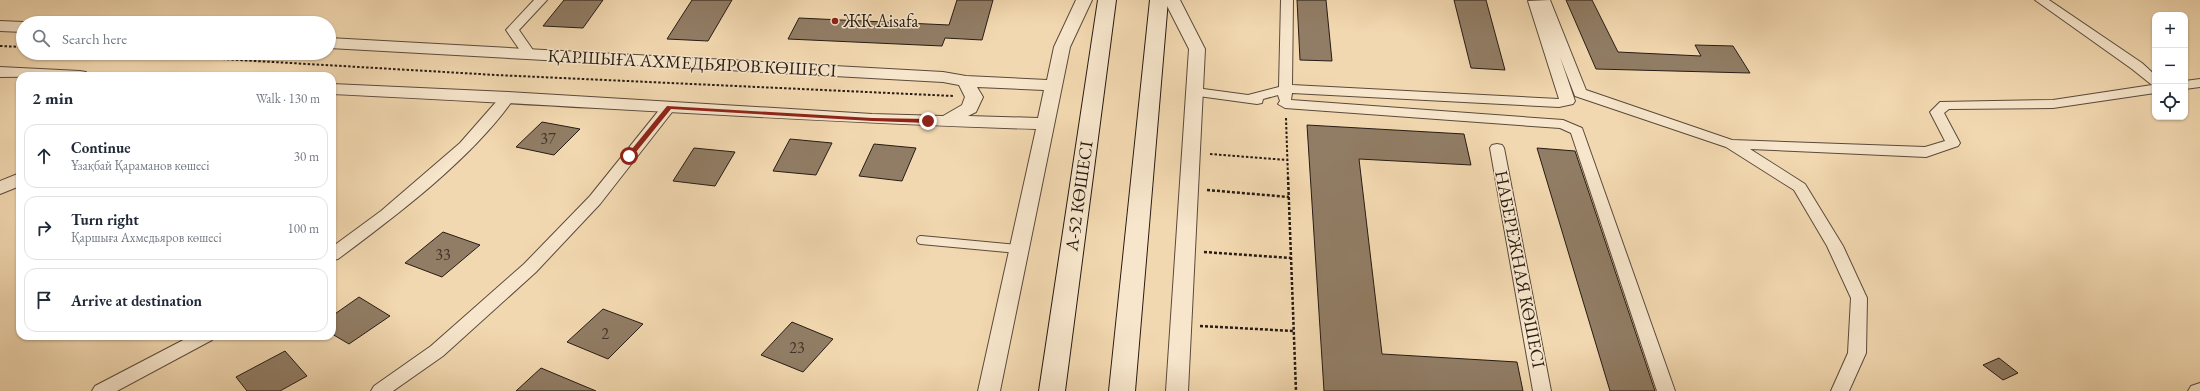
<!DOCTYPE html>
<html lang="en">
<head>
<meta charset="utf-8">
<style>
	body { margin:0; font-family:"EB Garamond",serif; background:#f6f6f7; color:#1f2937 }
	.controls { position:absolute; right:12px; top:12px; display:grid; overflow:hidden; border-radius:8px; box-shadow:0 1px 3px #0004 }
	.controls button { width:36px; height:36px; display:grid; place-items:center; padding:0; border:0; border-bottom:1px solid #e0e1e3; background:#fff; color:#1f2937; font:20px sans-serif }
	.stop { position:absolute; width:12px; height:12px; margin:-9px; border:3px solid #8f2418; border-radius:50%; background:#fff }
	.stop.end { background:#8f2418; border-color:#fff; box-shadow:0 1px 4px #0008 }
	.list { margin:0; padding:0; list-style:none }
	h2 { display:flex; justify-content:space-between; align-items:center; height:52px; margin:0; padding:0 16px; font-size:17px }
	h2 small { font-size:13px; font-weight:400; color:#747a83 }
	.list li { display:grid; grid-template-columns:26px 1fr auto; gap:12px; align-items:center; box-sizing:border-box; height:64px; margin:0 8px 8px; padding:0 8px; border:1px solid #e0e1e3; border-radius:12px }
	.list b { display:block; font-size:15px; white-space:nowrap }
	.list p { margin:0; font-size:13px; white-space:nowrap; color:#747a83 }
	.list em { font-size:13px; font-style:normal; color:#747a83 }
	.icon { flex:none; width:22px; height:22px; fill:none; stroke:currentColor; stroke-width:2; stroke-linecap:round; stroke-linejoin:round }
	.map { position:relative; flex:none; width:2200px; height:391px; overflow:hidden }
	.search { position:absolute; background:#fff; box-shadow:0 1px 3px #0004; left:16px; top:16px; width:320px; height:44px; display:flex; align-items:center; gap:10px; box-sizing:border-box; padding:0 14px; border-radius:22px; color:#747a83; font-size:15px }
	.panel { position:absolute; background:#fff; box-shadow:0 1px 3px #0004; left:16px; top:72px; width:320px; height:268px; border-radius:12px }
	.map>svg:first-child { display:block }
	.building { fill:#917d65; stroke:#271b14 }
	.lines { fill:none; stroke-linecap:round; stroke-linejoin:round }
	.service-casing { stroke:#5a4a3b; stroke-width:10 }
	.minor-casing { stroke:#5a4a3b; stroke-width:2 }
	.tertiary-casing { stroke:#5a4a3b; stroke-width:2 }
	.secondary-casing { stroke:#271b14; stroke-width:2 }
	.path-far1 { stroke:#271b14; stroke-width:2; stroke-dasharray:2.5 2; stroke-linecap:butt }
	.path { stroke:#271b14; stroke-width:2.5; stroke-dasharray:3 2; stroke-linecap:butt }
	.service { stroke:#f7e6cc; stroke-width:8 }
	.minor { fill:#f7e6cc; fill-rule:evenodd }
	.tertiary { fill:#f7e6cc; fill-rule:evenodd }
	.secondary { fill:#f7e6cc; fill-rule:evenodd }
	.route { fill:#8f2418 }
	.poi-dot { fill:#8f2418; stroke:#f7e6cc; stroke-width:1.5 }
	.labels { text-anchor:middle; stroke-width:3; stroke-linejoin:round; paint-order:stroke }
	.number-label { font-size:16px; fill:#423428 }
	.poi-label { font-size:18px; fill:#271b14; stroke:#f7e6cc; text-anchor:start }
	.street-label { font-size:18px; fill:#271b14; stroke:#f7e6cc }
</style>
</head>
<body>
<div class="map">
<svg width="2200" height="391" viewBox="0 0 2200 391">
	<rect width="100%" height="100%" fill="#f2d8b0"/>
	<filter id="stains"><feTurbulence type="fractalNoise" baseFrequency=".005" numOctaves="4"/><feColorMatrix values="0 0 0 0 .2 0 0 0 0 .09 0 0 0 0 .02 0 0 0 .5 -.17"/></filter>
	<radialGradient id="worn" r=".72"><stop offset=".6" stop-color="#630" stop-opacity="0"/><stop offset="1" stop-color="#630" stop-opacity=".3"/></radialGradient>
	<path class="building" d="M564 0H603L583 28 543 26Z
		M692 0H732L708 41 667 39Z
		M957 0H993L982 40 945 38 942 46 788 39 799 18 949 25Z
		M1297 0H1326L1332 61 1300 60Z
		M1454 0H1486L1505 70 1471 68Z
		M1566 0H1592L1618 52 1701 56 1695 45 1733 46 1750 73 1596 69Z
		M542 122 580 129 554 155 516 147Z
		M1307 125 1464 134 1471 165 1359 159 1382 354 1517 362 1523 391H1324Z
		M790 139 832 143 816 175 773 171Z
		M874 144 916 148 902 181 859 176Z
		M694 148 735 152 715 186 673 181Z
		M1537 148 1575 151 1655 391H1610Z
		M443 232 480 245 442 277 405 263Z
		M359 297 390 316 349 344 332 334V316Z
		M603 309 643 324 608 359 567 342Z
		M792 322 833 339 803 372 761 355Z
		M285 351 307 376 280 391H247L236 377Z
		M1999 358 2018 373 2003 380 1983 365Z
		M541 368 596 391H516Z"/>
	<g class="lines">
		<defs>
			<path id="service" d="M921 240 1018 249"/>
			<path id="minor" d="M534 0H547L519 30 535 53 529 57 524 56 506 30Z
				M1281 0H1293L1292 85 1559 99 1528 1 1550 0 1586 90 1732 140 1925 147 1945 141 1930 112 1940 102 2053 100 2152 85 2132 69 2035 0H2049L2142 63 2155 75V93L2053 108 1949 109 1944 113 1960 143 1958 146 1926 157 1750 149 1805 184 1843 246 1867 298 1866 353 1849 391H1831L1848 353 1851 298 1827 246 1794 190 1726 147 1575 96 1560 57 1575 101 1573 104 1559 107 1292 93 1291 100 1563 120 1582 128 1675 391H1657L1571 133 1560 128 1285 108 1278 104 1280 101 1278 95 1263 99 1262 103 1257 104 1191 95 1189 92 1191 89 1196 88 1248 95 1279 87Z
				M2200 79V87L2185 89V81Z
				M508 93 515 97C473 158 397 215 338 259L332 260V247L381 211 460 143 503 94Z
				M669 103 676 107 600 204 536 272 443 356 393 391H371L374 386 431 346 524 264 590 196 664 104Z
				M1497 144 1502 145 1504 148 1551 391H1533L1490 148 1492 145Z
				M191 336H215L212 340 117 391H92L95 386Z
				M2200 383V391H2188L2191 386Z"/>
			<path id="tertiary" d="M1076 0H1092L1070 47 1000 391H978L1036 129C801 122 567 105 332 94V84L508 92 872 114 943 116 962 105 965 97 959 85 943 82 329 48V38L943 72 966 76 1047 80 1054 47ZM977 87 1044 90 1038 118 968 116 976 112 983 97Z
				M1164 0H1180L1205 49 1188 391H1166L1189 49Z
				M0 21 23 22 26 23H23V32L0 31Z
				M0 67 80 71 86 72 88 76 0 77Z
				M20 173V186L0 194V181Z"/>
			<path id="secondary" d="M1098 0H1116L1065 391H1039Z
				M1150 0H1168L1135 391H1109Z"/>
		</defs>
		<use href="#service" class="service-casing"/>
		<use href="#minor" class="minor-casing"/>
		<use href="#tertiary" class="tertiary-casing"/>
		<use href="#secondary" class="secondary-casing"/>
		<path class="path-far1" d="M0 46 23 47
			M119 53 496 75 954 96
			M1286 118 1288 178
			M1210 154 1287 160"/>
		<path class="path" d="M1288 177 1296 391
			M1207 190 1289 197
			M1204 252 1291 258
			M1200 326 1294 331"/>
		<use href="#service" class="service"/>
		<use href="#minor" class="minor"/>
		<use href="#tertiary" class="tertiary"/>
		<use href="#secondary" class="secondary"/>
	</g>
	<path class="route" d="M667 106 872 118 928 119 931 121 928 123 872 121 671 109 632 157H627V155Z"/>
	<circle class="poi-dot" cx="835" cy="21" r="4"/>
	<g class="labels">
		<g class="number-label">
			<text x="548" y="144">37</text>
			<text x="443" y="260">33</text>
			<text x="605" y="339">2</text>
			<text x="797" y="353">23</text>
		</g>
		<g class="poi-label">
			<text x="843" y="27">ЖК Aisafa</text>
		</g>
		<g class="street-label">
			<text transform="translate(692 63) rotate(3)" y="6">ҚАРШЫҒА АХМЕДЬЯРОВ КӨШЕСІ</text>
			<text transform="translate(1079 196) rotate(-82)" y="6">А-52 КӨШЕСІ</text>
			<text transform="translate(1520 269) rotate(79)" y="6">НАБЕРЕЖНАЯ КӨШЕСІ</text>
		</g>
	</g>
	<rect width="100%" height="100%" filter="url(#stains)"/>
	<rect width="100%" height="100%" fill="url(#worn)"/>
</svg>
<div class="controls">
<button>+</button>
<button>−</button>
<button><svg class="icon" aria-label="locate" viewBox="0 0 24 24"><circle cx="12" cy="12" r="6"/><path d="M12 2v4M12 18v4M2 12h4M18 12h4"/></svg></button>
</div>
<div class="stop" style="left:629px;top:156px"></div>
<div class="stop end" style="left:928px;top:121px"></div>
<div class="search"><svg class="icon" aria-label="search" viewBox="0 0 24 24"><circle cx="10" cy="10" r="6"/><path d="M15 15l6 6"/></svg>Search here</div>
<section class="panel">
<h2>2 min<small>Walk · 130 m</small></h2>
<ul class="list">
<li><svg class="icon" aria-label="ahead" viewBox="0 0 24 24"><path d="M12 20V5M6 11l6-6 6 6"/></svg><div><b>Continue</b><p>Ұзақбай Қараманов көшесі</p></div><em>30 m</em></li>
<li><svg class="icon" aria-label="right" viewBox="0 0 24 24"><path d="M7 20v-9h11M14 6l5 5-5 5"/></svg><div><b>Turn right</b><p>Қаршыға Ахмедьяров көшесі</p></div><em>100 m</em></li>
<li><svg class="icon" aria-label="arrive" viewBox="0 0 24 24"><path d="M6 21V4h12l-3 4 3 4H6"/></svg><div><b>Arrive at destination</b></div></li>
</ul>
</section>
</div>
</body>
</html>
